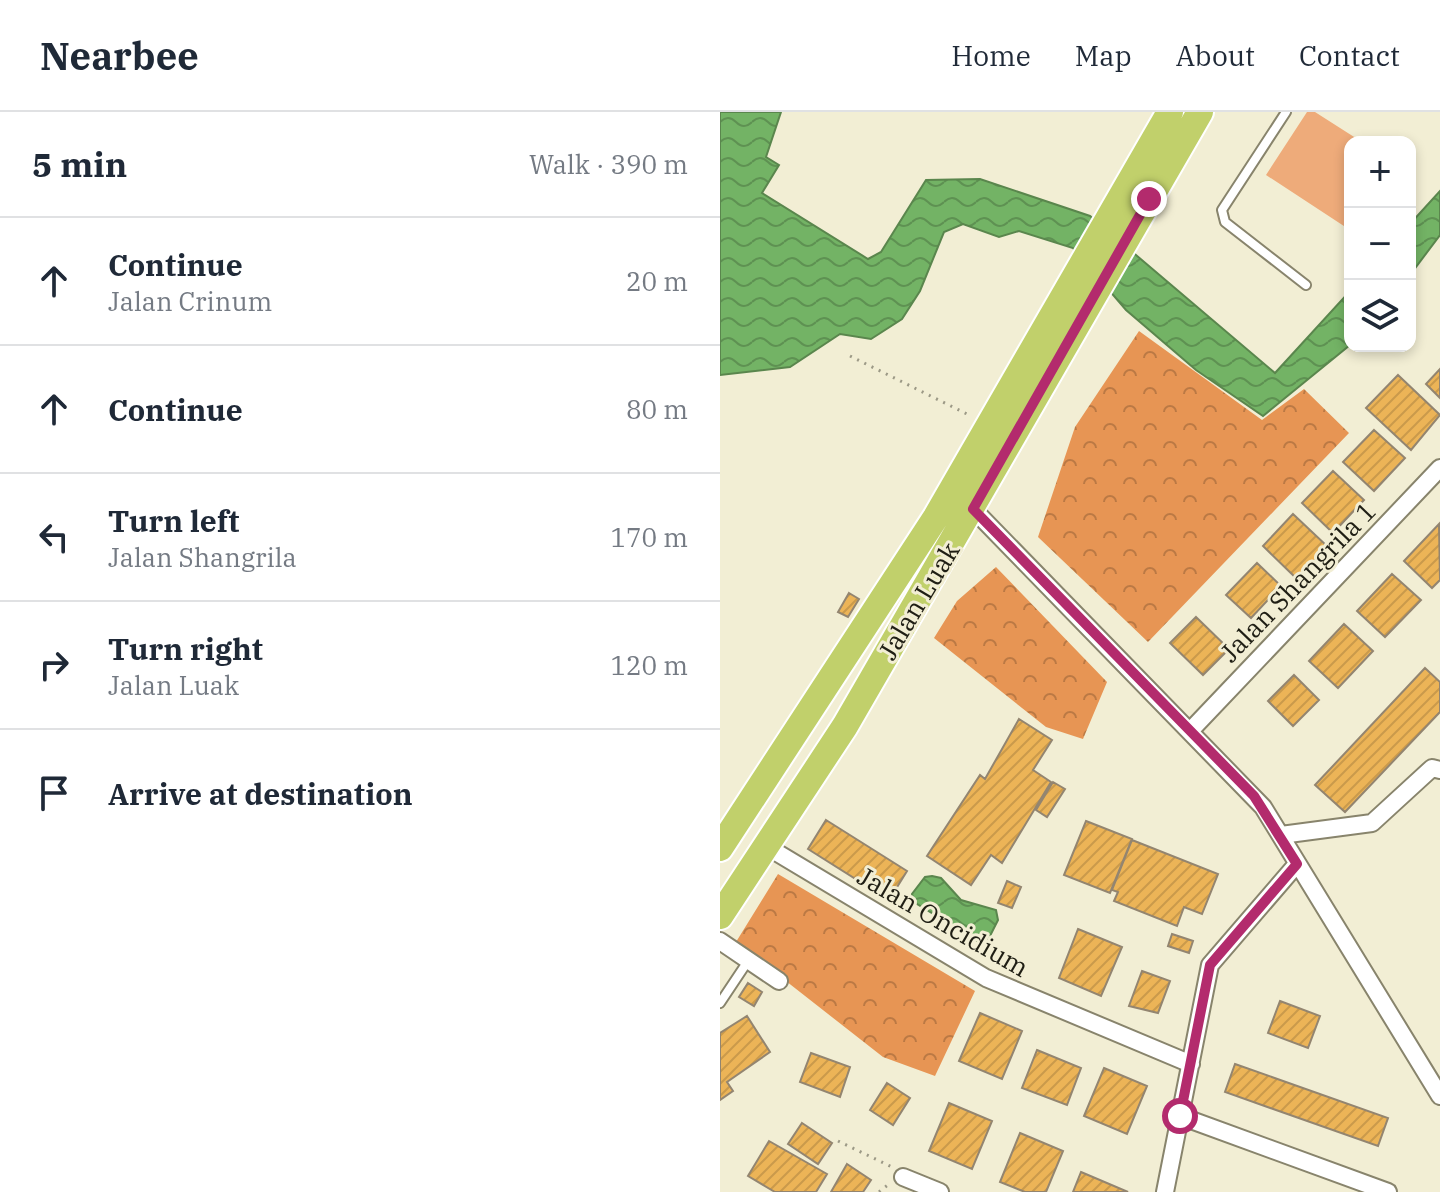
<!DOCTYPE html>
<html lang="en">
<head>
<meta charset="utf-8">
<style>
	body { margin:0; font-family:"IBM Plex Serif",serif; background:#f2f2f3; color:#1f2937 }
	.controls { position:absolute; right:24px; top:24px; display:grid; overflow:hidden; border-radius:16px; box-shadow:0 4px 12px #0003 }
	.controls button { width:72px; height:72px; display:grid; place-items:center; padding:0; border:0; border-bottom:2px solid #e0e1e3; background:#fff; color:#1f2937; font:40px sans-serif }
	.stop { position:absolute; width:24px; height:24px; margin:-18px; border:6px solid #b32b6d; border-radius:50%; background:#fff }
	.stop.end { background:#b32b6d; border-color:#fff; box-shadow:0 2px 8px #0008 }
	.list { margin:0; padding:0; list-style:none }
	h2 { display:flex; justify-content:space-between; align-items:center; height:104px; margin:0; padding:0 32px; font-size:34px }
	h2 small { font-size:26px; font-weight:400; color:#747a83 }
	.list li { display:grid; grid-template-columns:52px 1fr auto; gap:24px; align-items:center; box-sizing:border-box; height:128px; padding:0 32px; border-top:2px solid #e0e1e3 }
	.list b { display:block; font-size:30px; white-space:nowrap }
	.list p { margin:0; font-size:26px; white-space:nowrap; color:#747a83 }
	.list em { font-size:26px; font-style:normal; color:#747a83 }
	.icon { flex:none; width:44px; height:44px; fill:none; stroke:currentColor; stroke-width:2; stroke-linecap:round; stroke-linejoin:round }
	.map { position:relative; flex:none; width:720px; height:1080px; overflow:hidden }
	header { display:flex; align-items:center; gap:48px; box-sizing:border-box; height:112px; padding:0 40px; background:#fff; border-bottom:2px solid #e0e1e3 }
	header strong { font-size:38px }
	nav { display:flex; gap:44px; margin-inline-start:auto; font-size:28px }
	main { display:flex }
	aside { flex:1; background:#fff }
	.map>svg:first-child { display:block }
	.forest { fill:url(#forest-crowns) }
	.garden { fill:#eeab7a }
	.water { fill:url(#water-waves); stroke:#5a864d; stroke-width:2 }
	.building { fill:url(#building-hatch); stroke:#938570; stroke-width:2 }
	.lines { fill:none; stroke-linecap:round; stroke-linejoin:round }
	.lane-casing { stroke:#88846c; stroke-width:12 }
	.street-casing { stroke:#88846c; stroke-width:20 }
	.primary-casing { stroke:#fff; stroke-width:30 }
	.path { stroke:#9c9986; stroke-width:3; stroke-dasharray:2 6; stroke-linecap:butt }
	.lane { stroke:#fff; stroke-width:8 }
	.street { stroke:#fff; stroke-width:16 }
	.primary { stroke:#c1d06b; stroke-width:26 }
	.route { stroke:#b32b6d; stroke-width:10 }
	.labels { text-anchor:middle; stroke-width:6; stroke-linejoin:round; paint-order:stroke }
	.street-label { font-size:26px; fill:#1f1e14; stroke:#f2eed4 }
</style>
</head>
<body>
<header>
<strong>Nearbee</strong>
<nav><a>Home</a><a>Map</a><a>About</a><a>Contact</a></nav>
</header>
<main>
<aside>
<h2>5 min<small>Walk · 390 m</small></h2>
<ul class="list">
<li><svg class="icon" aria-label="ahead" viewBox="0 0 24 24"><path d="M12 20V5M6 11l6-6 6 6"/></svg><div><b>Continue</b><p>Jalan Crinum</p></div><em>20 m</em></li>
<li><svg class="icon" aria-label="ahead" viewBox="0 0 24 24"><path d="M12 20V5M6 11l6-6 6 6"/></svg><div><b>Continue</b></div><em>80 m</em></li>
<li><svg class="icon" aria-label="left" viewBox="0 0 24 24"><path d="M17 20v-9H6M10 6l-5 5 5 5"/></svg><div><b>Turn left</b><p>Jalan Shangrila</p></div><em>170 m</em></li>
<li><svg class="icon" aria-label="right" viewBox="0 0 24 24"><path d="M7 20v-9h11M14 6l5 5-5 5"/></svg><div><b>Turn right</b><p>Jalan Luak</p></div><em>120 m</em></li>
<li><svg class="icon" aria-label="arrive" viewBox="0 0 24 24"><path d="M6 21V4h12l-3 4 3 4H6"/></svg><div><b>Arrive at destination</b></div></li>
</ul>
</aside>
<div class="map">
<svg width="720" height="1080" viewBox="0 0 720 1080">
	<defs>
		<pattern id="forest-crowns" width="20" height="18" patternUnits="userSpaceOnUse" patternTransform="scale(2)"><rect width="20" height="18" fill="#e79554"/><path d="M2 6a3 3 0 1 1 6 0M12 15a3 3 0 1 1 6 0" fill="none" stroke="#bb7944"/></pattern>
		<pattern id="water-waves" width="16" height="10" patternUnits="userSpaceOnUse" patternTransform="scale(2)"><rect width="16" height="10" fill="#73b365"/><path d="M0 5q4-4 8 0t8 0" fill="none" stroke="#5e9152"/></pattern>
		<pattern id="building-hatch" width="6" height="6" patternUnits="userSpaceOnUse" patternTransform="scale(2)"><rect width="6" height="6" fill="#ecb457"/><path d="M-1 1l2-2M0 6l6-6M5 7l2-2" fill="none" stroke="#ca9a4b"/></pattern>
	</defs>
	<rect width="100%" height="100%" fill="#f2eed4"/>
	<path class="forest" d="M419 219 542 308 584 277 629 321 428 530 318 425 355 315Z
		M276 455 387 570 363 627 326 615 214 526 237 489Z
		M58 762 255 879 215 964 163 945 16 830Z"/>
	<path class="garden" d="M587 0H595L642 30H630V118L546 63Z"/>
	<path class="water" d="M0 0H61L46 45 59 53 42 81 148 147 161 140 206 68 260 67 370 104 555 261 630 179V233L543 304 476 258 406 198 353 136 299 119 279 125 243 112 224 120 200 179 182 207 151 227 120 222 70 255 0 263Z
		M720 79V123L690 163V112Z
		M212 764 221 766 241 788 276 798 278 808 268 828 259 830 194 790 192 782 205 765Z"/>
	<path class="building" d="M720 257V286L706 272Z
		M678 263 720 303 691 338 646 296Z
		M654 318 685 346 654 379 623 350Z
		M613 359 644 388 613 421 582 391Z
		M573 402 608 435 577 467 543 434Z
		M719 412 720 468 712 476 684 449Z
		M537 451 561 474 531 506 506 483Z
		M672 462 701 488 665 525 637 499Z
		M129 481 139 487 128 505 118 500Z
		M476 505 509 537 483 563 450 531Z
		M624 512 653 539 618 576 589 549Z
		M705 556 720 570V600L625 700 595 673Z
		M574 563 599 588 573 614 548 589Z
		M299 607 332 628 313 658 331 670 282 751 271 743 251 773 207 744 260 663 265 667Z
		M333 670 345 677 327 705 316 698Z
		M106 708 187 759 169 788 88 737Z
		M366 709 412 727 390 781 344 763Z
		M412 728 498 762 482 802 464 795 457 814 394 789 398 780 392 778Z
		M287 769 301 775 292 796 278 791Z
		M358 817 402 835 381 884 339 866Z
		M452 822 473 829 469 841 448 834Z
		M422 859 450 869 438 901 409 894Z
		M28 871 42 880 34 894 19 885Z
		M560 889 600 904 588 936 548 921Z
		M260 901 302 919 282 967 239 949Z
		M27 904 50 940 7 970 13 979 0 988V921Z
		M317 938 361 956 347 993 302 976Z
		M91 941 130 955 120 985 80 970Z
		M515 952 668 1006 658 1034 505 980Z
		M384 956 427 974 407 1022 364 1004Z
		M167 971 190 986 173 1013 150 998Z
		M229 991 272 1009 252 1057 209 1039Z
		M82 1011 112 1031 98 1052 68 1032Z
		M300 1021 343 1039 326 1080H305L280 1070Z
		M49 1029 107 1062 96 1080H55L28 1064Z
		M127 1052 151 1068 143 1080H111Z
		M361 1060 408 1080H353Z"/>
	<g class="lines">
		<defs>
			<path id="lane" d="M566 0 502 98 505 110 586 173
				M0 891 28 849"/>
			<path id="street" d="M253 397 543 695 720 984
				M471 618 720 356
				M561 723 652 711 712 656 720 658
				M46 734 266 866 471 952
				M0 829 59 869
				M460 1004 668 1080
				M183 1065 220 1080
				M445 1080 490 853 577 752"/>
			<path id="primary" d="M0 736 216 405 450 0
				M0 804 125 614 480 0"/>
		</defs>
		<use href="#lane" class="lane-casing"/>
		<use href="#street" class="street-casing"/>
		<use href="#primary" class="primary-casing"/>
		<path class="path" d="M130 244 249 303
			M118 1029 172 1055
			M159 1080 169 1072"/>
		<use href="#lane" class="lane"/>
		<use href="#street" class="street"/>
		<use href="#primary" class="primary"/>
	</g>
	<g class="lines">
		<path class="route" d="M429 87 253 397 534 684 577 752 490 853 460 1004"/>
	</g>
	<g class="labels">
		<g class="street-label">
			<text transform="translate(578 470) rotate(-46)" y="9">Jalan Shangrila 1</text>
			<text transform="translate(199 489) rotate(-59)" y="9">Jalan Luak</text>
			<text transform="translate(223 810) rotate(30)" y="9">Jalan Oncidium</text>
		</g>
	</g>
</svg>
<div class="controls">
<button>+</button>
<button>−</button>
<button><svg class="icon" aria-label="layers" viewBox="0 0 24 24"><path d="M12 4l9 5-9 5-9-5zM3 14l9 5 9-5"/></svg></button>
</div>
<div class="stop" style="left:460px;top:1004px"></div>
<div class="stop end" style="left:429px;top:87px"></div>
</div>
</main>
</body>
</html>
